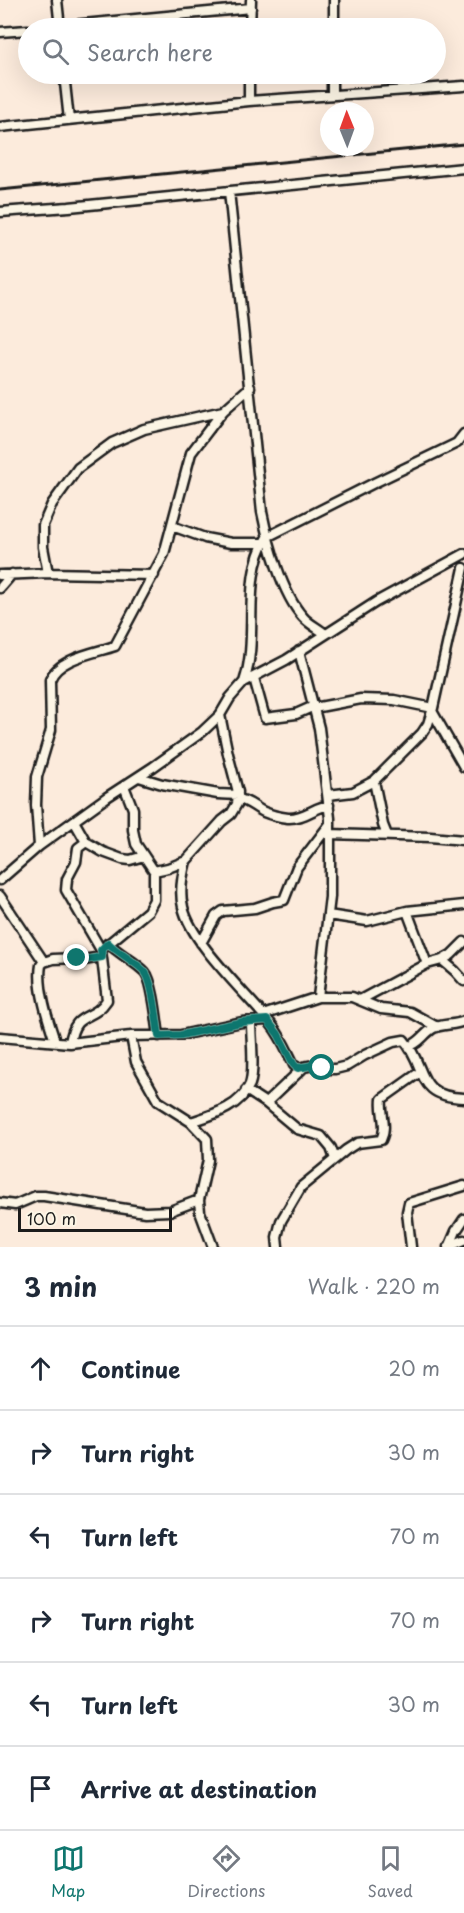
<!DOCTYPE html>
<html lang="en">
<head>
<meta charset="utf-8">
<style>
	body { margin:0; font-family:"Playpen Sans",sans-serif; background:#f2f2f3; color:#1f2937 }
	.compass { position:absolute; left:320px; top:102px; width:54px; height:54px; border-radius:50%; background:#fff; box-shadow:0 6px 24px #0002; rotate:359deg }
	.scale { position:absolute; left:18px; bottom:15px; width:154px; box-sizing:border-box; padding-left:6px; border:3px solid #1c1c1c; border-top:0; font-size:16px; line-height:21px; white-space:nowrap; color:#1c1c1c; -webkit-text-stroke:4px #fcf5e5; paint-order:stroke }
	.stop { position:absolute; width:18px; height:18px; margin:-14px; border:4px solid #0f766e; border-radius:50%; background:#fff }
	.stop.end { background:#0f766e; border-color:#fff; box-shadow:0 2px 6px #0008 }
	.list { margin:0; padding:0; list-style:none }
	h2 { display:flex; justify-content:space-between; align-items:center; height:78px; margin:0; padding:0 24px; font-size:26px }
	h2 small { font-size:20px; font-weight:400; color:#747a83 }
	.list li { display:grid; grid-template-columns:39px 1fr auto; gap:18px; align-items:center; box-sizing:border-box; height:84px; padding:0 24px; border-top:2px solid #e0e1e3 }
	.list b { display:block; font-size:22px; white-space:nowrap }
	.list em { font-size:20px; font-style:normal; color:#747a83 }
	.icon { flex:none; width:33px; height:33px; fill:none; stroke:currentColor; stroke-width:2; stroke-linecap:round; stroke-linejoin:round }
	.map { position:relative; flex:none; width:464px; height:1247px; overflow:hidden }
	.search { position:absolute; background:#fff; box-shadow:0 6px 24px #0002; left:18px; right:18px; top:18px; height:66px; display:flex; align-items:center; gap:15px; box-sizing:border-box; padding:0 21px; border-radius:33px; color:#747a83; font-size:22px }
	.sheet { height:582px; background:#fff }
	nav { display:flex; justify-content:space-around; align-items:center; box-sizing:border-box; height:84px; border-top:2px solid #e0e1e3; background:#fff; font-size:16px; color:#747a83 }
	nav a { display:grid; justify-items:center; gap:3px }
	nav .on { color:#0f766e }
	.map>svg:first-child { display:block }
	.lines { fill:none; stroke-linecap:round; stroke-linejoin:round }
	.street-casing { stroke:#1c1c1c; stroke-width:13 }
	.street { stroke:#fcf5e5; stroke-width:8 }
	.rail { stroke:#1c1c1c; stroke-width:3 }
	.route { stroke:#0f766e; stroke-width:8 }
</style>
</head>
<body>
<div class="map">
<svg width="464" height="1247" viewBox="0 0 464 1247">
	<rect width="100%" height="100%" fill="#fcebdc"/>
	<filter id="ink" filterUnits="userSpaceOnUse"><feTurbulence type="fractalNoise" baseFrequency=".0167" numOctaves="2"/><feDisplacementMap in="SourceGraphic" scale="12" xChannelSelector="R" yChannelSelector="G"/><feConvolveMatrix kernelMatrix="1 2 1 2 8 2 1 2 1" color-interpolation-filters="sRGB"/></filter>
	<g filter="url(#ink)">
		<g class="lines">
			<defs>
				<path id="street" d="M57 0 60 28
					M41 28 251 8
					M250 28 251 0
					M334 28V0
					M0 32 28 30
					M64 74 69 120
					M332 94V74
					M249 101V74
					M0 127 249 101 464 86
					M229 191 262 512C268 542 282 594 303 617 309 624 318 628 325 634
					M0 212 69 207 464 168
					M172 526 205 538 231 543H264
					M48 573 43 547V525L52 504 78 468 112 443 144 429 223 411
					M0 575 48 573 154 575
					M0 588 12 574
					M299 651 319 728 330 818V897L318 997
					M254 678 265 718 296 714 314 706
					M244 682C260 635 240 581 267 537L374 483 457 443 464 434
					M314 708 361 699 394 700 433 708
					M432 711 464 767
					M139 777 162 784 218 794 238 795
					M374 781 383 825 387 835
					M124 786 133 809V830L136 844 154 871
					M328 795 353 792 374 781 422 733 428 724 433 708 464 568
					M238 799C248 800 255 808 264 812 271 815 280 817 288 818 303 819 315 807 329 805
					M74 821 86 842 103 852 122 859 130 860 144 856
					M329 834 430 837 464 840
					M86 842 78 848 76 862 67 879 66 890 101 950
					M39 846 107 797 153 767 202 732 220 715 230 698 244 682 286 660 376 602 464 554
					M186 861C182 876 179 892 183 907 191 943 247 994 271 1024 281 1036 287 1051 294 1065L298 1068 314 1065 326 1069H335L347 1066 365 1055 393 1042 404 1040C428 1068 414 1096 464 1098
					M0 880 39 846 36 805 37 777 51 730 50 680C58 658 95 653 115 646L164 554 191 453 223 411 250 387
					M0 896 44 962
					M407 911 427 964
					M328 915 367 921 407 911 464 905
					M108 943C119 954 136 962 145 972 153 981 157 1023 159 1036
					M201 943 216 916 223 911 255 908 273 902 284 900 297 867 330 824
					M442 960 455 971 464 981
					M360 1000 427 964 442 960 451 955 464 942
					M263 1015 318 997H352L381 1009 410 1012 437 1027
					M131 1036 136 1062 158 1101 191 1122 207 1139 208 1160 199 1200 200 1212 213 1247
					M0 1037 70 1043 131 1036 181 1035 242 1022 267 1020
					M55 1041C48 1020 37 987 41 965L44 962 53 959 77 958 84 960 101 957
					M70 1043C75 1009 92 1023 107 1000L101 950 148 911 154 900V871L168 868 186 861 222 821 231 814 237 804 238 792 228 754 220 715
					M409 1046C419 1044 423 1035 432 1029 441 1023 454 1026 464 1021
					M246 1090 266 1103 297 1129 321 1136 331 1148 335 1159
					M266 1103 304 1067
					M191 1122C212 1115 241 1107 250 1084 255 1070 251 1038 251 1022
					M0 1203 15 1205 36 1196H44L145 1212 170 1211 199 1200
					M450 1245 456 1231 464 1219
					M278 1247 277 1237 281 1221 301 1187 346 1150 357 1143 381 1140C388 1126 380 1113 382 1099L420 1072
					M411 1247 407 1212 409 1203 464 1186
					M448 1247 464 1240"/>
			</defs>
			<use href="#street" class="street-casing"/>
			<use href="#street" class="street"/>
			<path class="rail" d="M0 190 464 144"/>
		</g>
	</g>
	<g class="lines" filter="url(#ink)">
		<path class="route" d="M77 958 84 960 102 957 101 950 108 943C119 954 136 962 145 972 153 981 157 1023 159 1036L181 1035 242 1022 267 1020 278 1034 294 1065 298 1068 314 1065 322 1068"/>
	</g>
</svg>
<svg class="compass" viewBox="-18 -18 36 36"><path d="M0-13l5 13h-10z" fill="#e53935"/><path d="M0 13l5-13h-10z" fill="#747a83"/></svg>
<div class="scale">100 m</div>
<div class="stop" style="left:322px;top:1068px"></div>
<div class="stop end" style="left:77px;top:958px"></div>
<div class="search"><svg class="icon" aria-label="search" viewBox="0 0 24 24"><circle cx="10" cy="10" r="6"/><path d="M15 15l6 6"/></svg>Search here</div>
</div>
<section class="sheet">
<h2>3 min<small>Walk · 220 m</small></h2>
<ul class="list">
<li><svg class="icon" aria-label="ahead" viewBox="0 0 24 24"><path d="M12 20V5M6 11l6-6 6 6"/></svg><div><b>Continue</b></div><em>20 m</em></li>
<li><svg class="icon" aria-label="right" viewBox="0 0 24 24"><path d="M7 20v-9h11M14 6l5 5-5 5"/></svg><div><b>Turn right</b></div><em>30 m</em></li>
<li><svg class="icon" aria-label="left" viewBox="0 0 24 24"><path d="M17 20v-9H6M10 6l-5 5 5 5"/></svg><div><b>Turn left</b></div><em>70 m</em></li>
<li><svg class="icon" aria-label="right" viewBox="0 0 24 24"><path d="M7 20v-9h11M14 6l5 5-5 5"/></svg><div><b>Turn right</b></div><em>70 m</em></li>
<li><svg class="icon" aria-label="left" viewBox="0 0 24 24"><path d="M17 20v-9H6M10 6l-5 5 5 5"/></svg><div><b>Turn left</b></div><em>30 m</em></li>
<li><svg class="icon" aria-label="arrive" viewBox="0 0 24 24"><path d="M6 21V4h12l-3 4 3 4H6"/></svg><div><b>Arrive at destination</b></div></li>
</ul>
</section>
<nav>
<a class="on"><svg class="icon" aria-label="map" viewBox="0 0 24 24"><path d="M3 6l6-2 6 2 6-2v14l-6 2-6-2-6 2zM9 4v14M15 6v14"/></svg>Map</a>
<a><svg class="icon" aria-label="directions" viewBox="0 0 24 24"><path d="M12 3l9 9-9 9-9-9zM9 14v-3h6M13 9l2 2-2 2"/></svg>Directions</a>
<a><svg class="icon" aria-label="saved" viewBox="0 0 24 24"><path d="M7 4h10v16l-5-4-5 4z"/></svg>Saved</a>
</nav>
</body>
</html>
